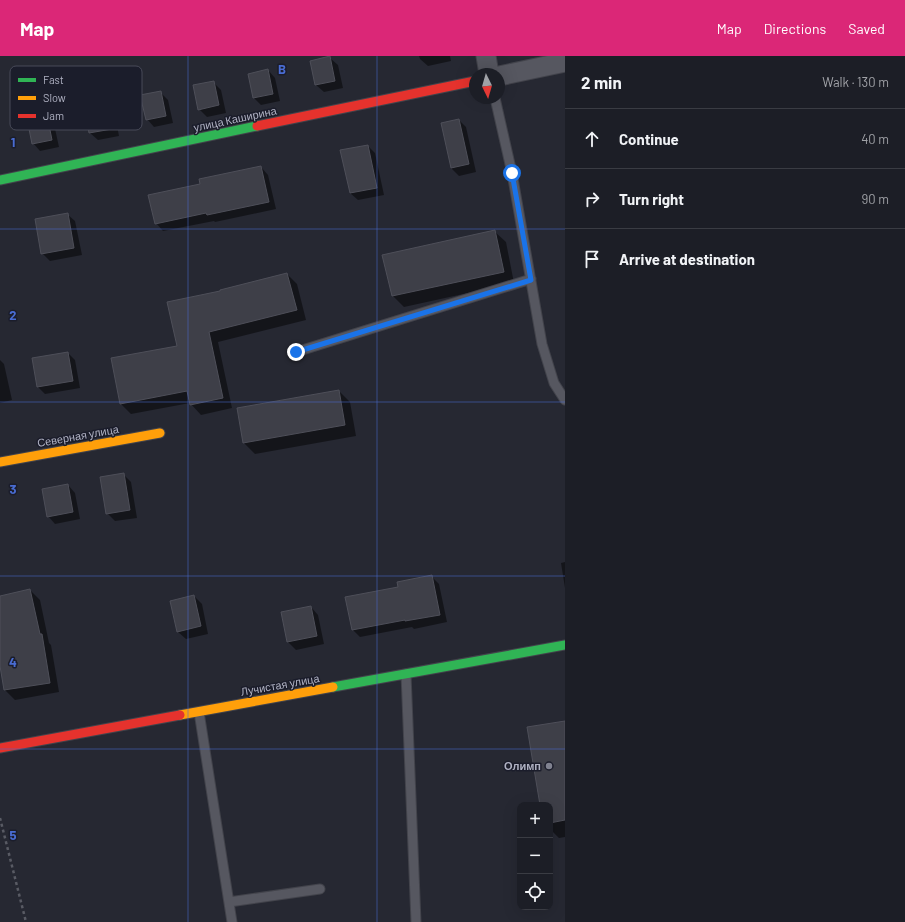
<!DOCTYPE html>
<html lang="en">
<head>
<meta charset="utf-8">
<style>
	body { margin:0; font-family:Barlow,sans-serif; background:#292b32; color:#f1f3f6 }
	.controls { position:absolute; right:12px; bottom:12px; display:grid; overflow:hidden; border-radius:8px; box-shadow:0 4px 16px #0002 }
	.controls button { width:36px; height:36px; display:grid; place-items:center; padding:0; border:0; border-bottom:1px solid #3a3c43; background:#1c1e26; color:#f1f3f6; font:20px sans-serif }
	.compass { position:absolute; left:469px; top:12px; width:36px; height:36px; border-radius:50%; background:#1c1e26; box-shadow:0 4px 16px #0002; rotate:175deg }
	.stop { position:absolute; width:12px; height:12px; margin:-9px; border:3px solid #1a73e8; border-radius:50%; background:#fff }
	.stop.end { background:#1a73e8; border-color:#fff; box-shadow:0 1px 4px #0008 }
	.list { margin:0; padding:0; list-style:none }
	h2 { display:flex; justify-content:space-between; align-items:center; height:52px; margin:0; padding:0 16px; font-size:17px }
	h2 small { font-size:13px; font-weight:400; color:#a0a2a7 }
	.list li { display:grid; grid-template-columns:26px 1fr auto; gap:12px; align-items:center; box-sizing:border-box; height:60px; padding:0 16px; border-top:1px solid #3a3c43 }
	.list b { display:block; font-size:15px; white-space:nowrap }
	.list em { font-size:13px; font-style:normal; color:#a0a2a7 }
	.icon { flex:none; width:22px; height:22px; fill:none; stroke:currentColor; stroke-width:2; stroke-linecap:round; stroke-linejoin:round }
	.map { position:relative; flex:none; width:565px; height:866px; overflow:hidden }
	header { display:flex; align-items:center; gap:24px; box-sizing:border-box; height:56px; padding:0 20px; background:#db2777; color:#fff }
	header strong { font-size:19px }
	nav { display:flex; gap:22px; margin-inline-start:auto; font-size:14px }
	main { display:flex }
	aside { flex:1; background:#1c1e26 }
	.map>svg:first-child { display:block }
	.shadow { fill:#0007 }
	.building { fill:#3e3f48; stroke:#4e4f59 }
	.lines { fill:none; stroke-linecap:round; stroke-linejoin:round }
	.lane-casing { stroke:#42434b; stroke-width:11 }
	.street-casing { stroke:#42434b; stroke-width:21 }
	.fast-casing { stroke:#42434b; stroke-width:11 }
	.slow-casing { stroke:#42434b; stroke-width:11 }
	.jam-casing { stroke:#42434b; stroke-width:11 }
	.path { stroke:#595b64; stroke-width:2.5; stroke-dasharray:3 3; stroke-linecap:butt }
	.lane { stroke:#565760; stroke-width:9 }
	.street { stroke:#565760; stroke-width:19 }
	.fast { stroke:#30b455; stroke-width:9 }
	.slow { stroke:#ff9f0a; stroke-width:9 }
	.jam { stroke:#e5322d; stroke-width:9 }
	.route { stroke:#1a73e8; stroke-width:5 }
	.grid { fill:none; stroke:#496cd2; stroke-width:1; stroke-opacity:0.55 }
	.poi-dot { fill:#808290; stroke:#1b1d2b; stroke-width:1.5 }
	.labels { text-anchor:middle; stroke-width:3; stroke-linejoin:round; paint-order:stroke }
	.street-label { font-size:11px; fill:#b0b2c3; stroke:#1b1d2b }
	.poi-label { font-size:11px; font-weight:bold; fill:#b0b2c3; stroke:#1b1d2b; text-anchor:end }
	.key { fill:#1b1d2b; stroke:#484a59; stroke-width:1 }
	.key-label { font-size:11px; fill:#b0b2c3 }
	.grid-label { font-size:13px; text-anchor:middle; font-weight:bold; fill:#496cd2; stroke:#1b1d2b; stroke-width:3; stroke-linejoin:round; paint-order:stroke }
</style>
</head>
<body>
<header>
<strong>Map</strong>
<nav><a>Map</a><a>Directions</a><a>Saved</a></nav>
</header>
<main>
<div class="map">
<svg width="565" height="866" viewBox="0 0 565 866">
	<rect width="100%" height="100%" fill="#262832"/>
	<path class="shadow" d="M419 0H450L451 5 428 10 420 3Z
		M330 2 338 9 343 32 324 36 316 29Z
		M268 14 275 22 280 45 261 49 254 42Z
		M213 26 221 34 226 57 207 61 199 53Z
		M160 36 168 44 173 67 154 71 147 63Z
		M107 51 115 59 119 80 98 84 90 77Z
		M47 60 54 68 59 91 40 95 33 87Z
		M459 64 466 71 476 116 459 120 451 112Z
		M368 90 375 97 384 139 358 144 350 137Z
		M261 111 268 119 276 153 215 166 214 165 163 175 156 167 201 128Z
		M67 158 75 165 82 199 50 205 42 197Z
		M494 175 506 186 514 227 404 251 393 240Z
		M287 218 297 228 306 264 218 286 232 352 201 359 190 347 131 358 121 348 178 291 222 236Z
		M68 297 75 304 80 332 45 338 38 331Z
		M0 304 4 308 12 344 0 347Z
		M339 335 350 346 356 380 255 398 244 387 238 353Z
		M123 418 131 426 137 462 115 465 107 457Z
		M68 429 75 437 80 463 55 468 48 460Z
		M565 506V532L561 507Z
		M431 520 439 528 447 566 414 573 412 571 360 581 353 574 399 532Z
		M30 534 40 544 49 587 51 589 59 636 15 644 5 634 0 604V541Z
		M194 540 202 548 208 578 186 583 178 576Z
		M311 551 318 559 324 588 296 594 288 586 282 556Z
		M565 666V781L559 782 550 773V749H541Z"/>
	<path class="building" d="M330 0 335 25 315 29 310 5Z
		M268 13 273 38 253 42 248 18Z
		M214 25 219 49 198 54 193 29Z
		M161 35 166 60 146 64 140 39Z
		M107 50 112 73 89 77 85 55Z
		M47 59 52 84 32 88 27 63Z
		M459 63 469 108 451 112 441 67Z
		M368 89 377 132 350 137 340 94Z
		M261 110 269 146 207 159 206 157 155 168 148 139 200 128 199 123Z
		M68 157 74 192 41 198 35 163Z
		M495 174 504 216 392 240 382 199Z
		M287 217 297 254 209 276 223 342 190 349 187 335 120 348 111 302 177 290 167 246 220 235V234Z
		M68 296 73 325 37 331 32 302Z
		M339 334 345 369 243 387 237 352Z
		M124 417 130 454 106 458 100 421Z
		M68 428 73 456 47 461 42 433Z
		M432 519 440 559 405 565V564L352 574 345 541 398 531 397 526Z
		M30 533 40 578H42L50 627 4 634 0 610V540Z
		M194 539 201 570 177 576 170 545Z
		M311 550 317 580 287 586 281 556Z
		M565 665V764L550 767V749H540L527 671Z"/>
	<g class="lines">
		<defs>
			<path id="lane" d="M495 42 512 117 542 288 554 327 565 344
				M296 296 531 223
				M406 618 416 866
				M199 656 232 866
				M229 846 320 833"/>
			<path id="street" d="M486 0 489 18
				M499 20 565 6"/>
			<path id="fast" d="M0 124 257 70
				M333 631 565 589"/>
			<path id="slow" d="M0 406 160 377
				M180 659 333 631"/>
			<path id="jam" d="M257 70 475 25
				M0 692 180 659"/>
		</defs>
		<use href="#lane" class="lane-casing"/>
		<use href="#street" class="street-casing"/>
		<use href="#fast" class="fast-casing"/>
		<use href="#slow" class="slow-casing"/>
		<use href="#jam" class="jam-casing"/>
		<path class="path" d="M0 762 26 866"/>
		<use href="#lane" class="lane"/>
		<use href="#street" class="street"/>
		<use href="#fast" class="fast"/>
		<use href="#slow" class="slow"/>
		<use href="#jam" class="jam"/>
	</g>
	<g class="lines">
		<path class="route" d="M296 296 531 224 512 117"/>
	</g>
	<path class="grid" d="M188 0V866M377 0V866M0 173H565M0 346H565M0 520H565M0 693H565"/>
	<circle class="poi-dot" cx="549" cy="710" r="4"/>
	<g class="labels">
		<g class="street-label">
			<text transform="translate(235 63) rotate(-12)" y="4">улица Каширина</text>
			<text transform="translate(78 380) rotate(-10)" y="4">Северная улица</text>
			<text transform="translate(280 629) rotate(-10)" y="4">Лучистая улица</text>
		</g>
		<g class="poi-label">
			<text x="541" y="714">Олимп</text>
		</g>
	</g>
	<rect x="10" y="10" width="132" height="64" rx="6" class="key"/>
	<rect x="18" y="22" width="18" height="4" fill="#30b455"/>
	<rect x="18" y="40" width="18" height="4" fill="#ff9f0a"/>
	<rect x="18" y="58" width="18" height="4" fill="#e5322d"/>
	<g class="key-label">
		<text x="43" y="28">Fast</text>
		<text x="43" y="46">Slow</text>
		<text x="43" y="64">Jam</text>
	</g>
	<g class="grid-label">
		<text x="282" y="18">B</text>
		<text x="13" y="91">1</text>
		<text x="13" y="264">2</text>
		<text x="13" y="438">3</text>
		<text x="13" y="611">4</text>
		<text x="13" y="784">5</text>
	</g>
</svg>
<div class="controls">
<button>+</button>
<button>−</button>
<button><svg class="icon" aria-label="locate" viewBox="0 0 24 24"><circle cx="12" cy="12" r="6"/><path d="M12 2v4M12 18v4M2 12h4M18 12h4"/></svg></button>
</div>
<svg class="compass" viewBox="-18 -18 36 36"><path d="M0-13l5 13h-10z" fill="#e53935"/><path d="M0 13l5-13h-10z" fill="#a0a2a7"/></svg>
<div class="stop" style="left:512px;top:117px"></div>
<div class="stop end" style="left:296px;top:296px"></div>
</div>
<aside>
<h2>2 min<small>Walk · 130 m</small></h2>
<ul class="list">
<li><svg class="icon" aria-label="ahead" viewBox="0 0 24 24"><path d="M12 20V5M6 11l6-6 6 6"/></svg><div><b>Continue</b></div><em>40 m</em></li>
<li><svg class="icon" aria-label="right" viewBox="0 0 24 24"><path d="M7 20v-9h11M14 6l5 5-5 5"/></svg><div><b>Turn right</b></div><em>90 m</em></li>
<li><svg class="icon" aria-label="arrive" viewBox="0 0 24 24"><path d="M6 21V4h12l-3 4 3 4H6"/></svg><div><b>Arrive at destination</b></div></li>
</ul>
</aside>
</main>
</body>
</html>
